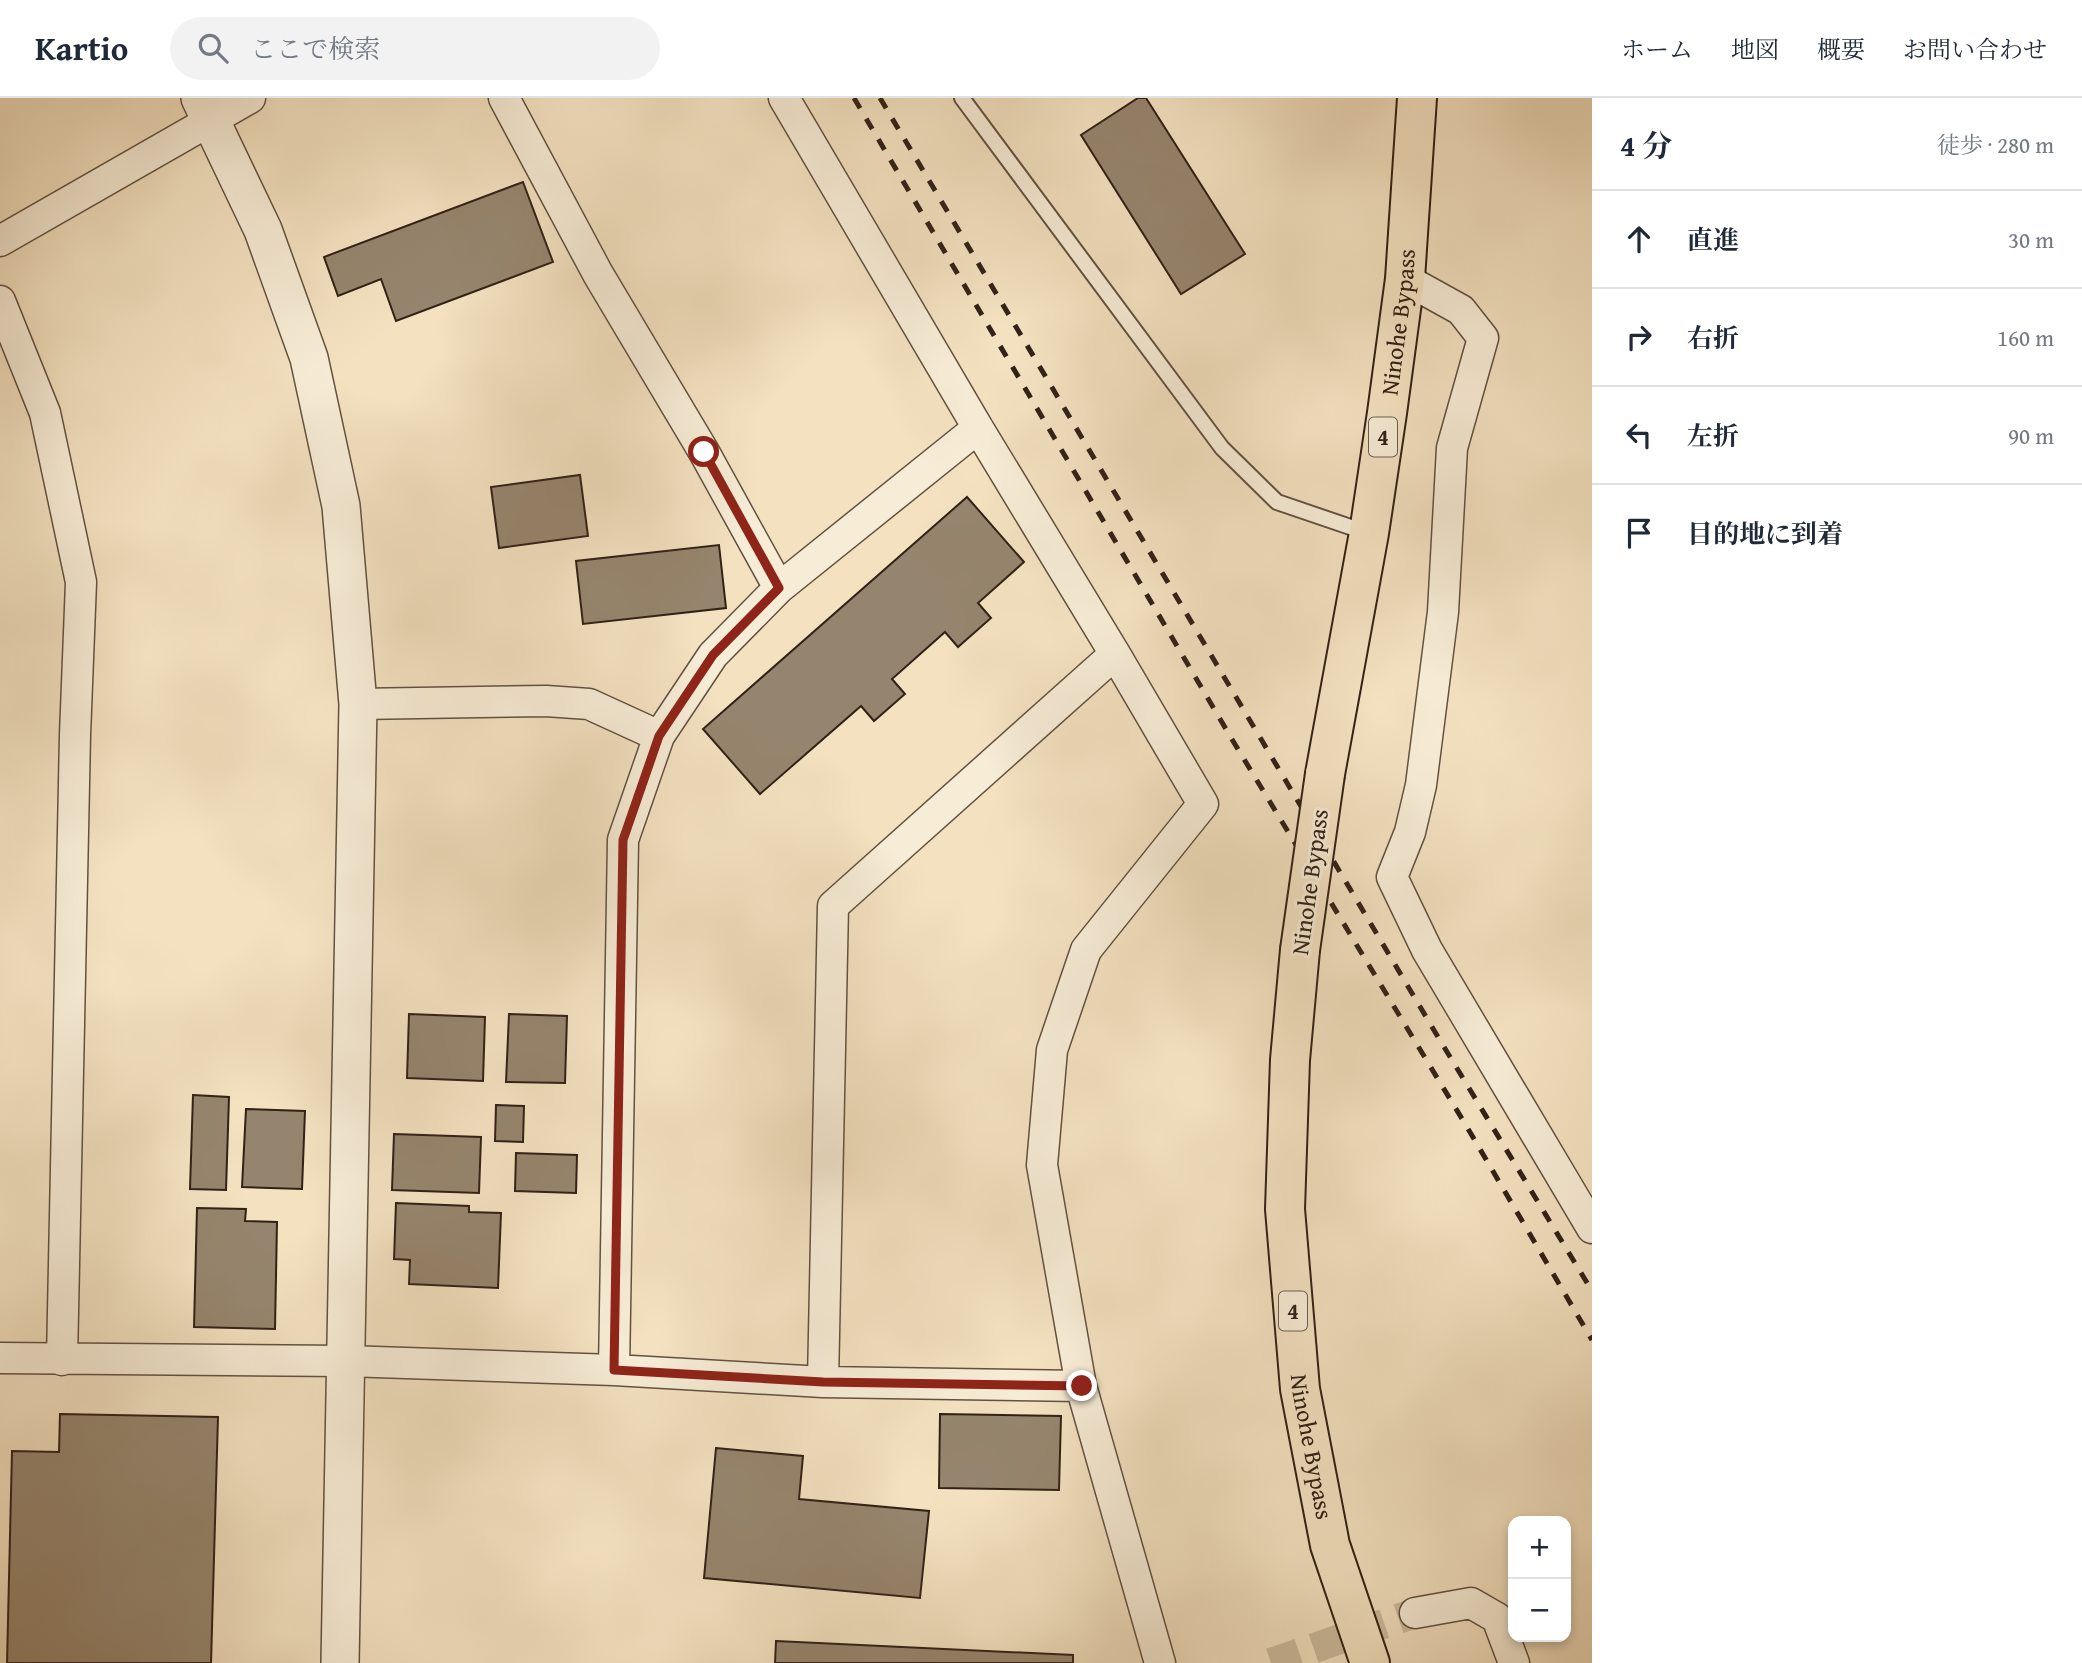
<!DOCTYPE html>
<html lang="ja">
<head>
<meta charset="utf-8">
<style>
	body { margin:0; font-family:"Gentium Book Plus","Noto Serif JP",serif; background:#f2f2f3; color:#1f2937 }
	.controls { position:absolute; right:21px; bottom:21px; display:grid; overflow:hidden; border-radius:14px; box-shadow:0 4px 10px #0003 }
	.controls button { width:63px; height:63px; display:grid; place-items:center; padding:0; border:0; border-bottom:2px solid #e0e1e3; background:#fff; color:#1f2937; font:35px sans-serif }
	.stop { position:absolute; width:21px; height:21px; margin:-16px; border:5px solid #8f2418; border-radius:50%; background:#fff }
	.stop.end { background:#8f2418; border-color:#fff; box-shadow:0 2px 7px #0008 }
	.list { margin:0; padding:0; list-style:none }
	h2 { display:flex; justify-content:space-between; align-items:center; height:91px; margin:0; padding:0 28px; font-size:30px }
	h2 small { font-size:23px; font-weight:400; color:#747a83 }
	.list li { display:grid; grid-template-columns:46px 1fr auto; gap:21px; align-items:center; box-sizing:border-box; height:98px; padding:0 28px; border-top:2px solid #e0e1e3 }
	.list b { display:block; font-size:26px; white-space:nowrap }
	.list em { font-size:23px; font-style:normal; color:#747a83 }
	.icon { flex:none; width:38px; height:38px; fill:none; stroke:currentColor; stroke-width:2; stroke-linecap:round; stroke-linejoin:round }
	.map { position:relative; flex:none; width:1592px; height:1565px; overflow:hidden }
	header { display:flex; align-items:center; gap:42px; box-sizing:border-box; height:98px; padding:0 35px; background:#fff; border-bottom:2px solid #e0e1e3 }
	header strong { font-size:33px }
	nav { display:flex; gap:38px; margin-inline-start:auto; font-size:24px }
	.search { width:490px; height:63px; background:#f2f2f3; display:flex; align-items:center; gap:18px; box-sizing:border-box; padding:0 24px; border-radius:38px; color:#747a83; font-size:26px }
	main { display:flex }
	aside { flex:1; background:#fff }
	.map>svg:first-child { display:block }
	.building { fill:#96856e; stroke:#312116; stroke-width:2 }
	.lines { fill:none; stroke-linecap:round; stroke-linejoin:round }
	.minor-tunnel { stroke:#ccbb9e; stroke-width:30; stroke-dasharray:30 15; stroke-linecap:butt }
	.service-casing { stroke:#625140; stroke-width:18 }
	.minor-casing { stroke:#625140; stroke-width:33 }
	.tertiary-casing { stroke:#625140; stroke-width:40 }
	.trunk-casing { stroke:#312116; stroke-width:42 }
	.service { stroke:#f7ecd6; stroke-width:14 }
	.minor { stroke:#f7ecd6; stroke-width:30 }
	.tertiary { stroke:#f7ecd6; stroke-width:37 }
	.trunk { stroke:#f3e1c0; stroke-width:38 }
	.rail { stroke:#312116; stroke-width:5; stroke-dasharray:12 12; stroke-linecap:butt }
	.trunk-bridge-casing { stroke:#312116; stroke-width:42; stroke-linecap:butt }
	.trunk-bridge { stroke:#f3e1c0; stroke-width:38 }
	.route { stroke:#8f2418; stroke-width:9 }
	.labels { text-anchor:middle; stroke-width:6; stroke-linejoin:round; paint-order:stroke }
	.shield { fill:#f7ecd6; stroke:#6c5e50; stroke-width:2 }
	.shield-label { font-size:23px; font-weight:bold; fill:#312116 }
	.street-label { font-size:24px; fill:#312116; stroke:#f7ecd6 }
</style>
</head>
<body>
<header>
<strong>Kartio</strong>
<div class="search"><svg class="icon" aria-label="search" viewBox="0 0 24 24"><circle cx="10" cy="10" r="6"/><path d="M15 15l6 6"/></svg>ここで検索</div>
<nav><a>ホーム</a><a>地図</a><a>概要</a><a>お問い合わせ</a></nav>
</header>
<main>
<div class="map">
<svg width="1592" height="1565" viewBox="0 0 1592 1565">
	<rect width="100%" height="100%" fill="#f3e1c0"/>
	<filter id="stains"><feTurbulence type="fractalNoise" baseFrequency=".00286" numOctaves="4"/><feColorMatrix values="0 0 0 0 .2 0 0 0 0 .09 0 0 0 0 .02 0 0 0 .5 -.17"/></filter>
	<radialGradient id="worn" r=".72"><stop offset=".6" stop-color="#630" stop-opacity="0"/><stop offset="1" stop-color="#630" stop-opacity=".3"/></radialGradient>
	<path class="building" d="M1138 0H1146L1245 156 1181 196 1081 37Z
		M523 84 553 164 396 223 381 181 338 198 324 159Z
		M580 377 588 438 499 450 491 389Z
		M967 399 1024 464 978 505 991 520 958 549 945 534 892 581 905 596 874 623 861 608 760 696 703 631Z
		M719 447 726 510 583 526 576 463Z
		M409 916 485 919 483 983 407 980Z
		M509 916 567 918 565 985 506 984Z
		M193 997 229 999 226 1092 190 1091Z
		M496 1007 524 1008 523 1044 495 1043Z
		M246 1011 305 1013 302 1091 242 1089Z
		M394 1036 481 1039 479 1095 392 1092Z
		M516 1055 577 1057 576 1095 515 1093Z
		M396 1105 469 1108V1114L501 1115 498 1190 409 1186 410 1162 394 1161Z
		M197 1110 246 1111 245 1123 277 1124 275 1231 194 1229Z
		M60 1316 218 1319 211 1565H7L12 1353 59 1354Z
		M940 1316 1061 1318 1059 1392 939 1390Z
		M716 1350 803 1358 799 1401 929 1413 920 1500 704 1480Z
		M776 1543 1073 1557V1565H775Z"/>
	<g class="lines">
		<path class="minor-tunnel" d="M1271 1565 1415 1515"/>
		<defs>
			<path id="service" d="M962 0 1222 350 1277 404 1368 435"/>
			<path id="minor" d="M504 0 598 176 704 354 779 490
				M784 0 978 330 1115 556 1203 706 1086 852 1052 952 1042 1067 1081 1288 1160 1565
				M0 143 250 0
				M1405 181 1461 212 1483 240 1452 350 1443 514 1421 687 1410 734 1392 779 1427 852 1592 1130
				M0 203 45 315 81 484 75 637 62 1262
				M358 606 546 603 589 606 659 638
				M0 1260 346 1263 614 1272 823 1284 1081 1288
				M614 1272 623 742 659 638 713 557 779 490 978 330
				M823 1284 833 808 1115 556
				M1415 1515 1471 1505 1497 1520 1514 1565"/>
			<path id="tertiary" d="M200 0 263 132 309 260 341 408 358 606 340 1565"/>
			<g id="trunk">
				<path id="s1" d="M1325 676 1369 435 1387 315 1405 181 1417 0"/>
				<path id="s2" d="M1300 852 1290 962 1285 1111 1300 1291 1330 1447 1370 1565"/>
			</g>
		</defs>
		<use href="#service" class="service-casing"/>
		<use href="#minor" class="minor-casing"/>
		<use href="#tertiary" class="tertiary-casing"/>
		<use href="#trunk" class="trunk-casing"/>
		<use href="#service" class="service"/>
		<use href="#minor" class="minor"/>
		<use href="#tertiary" class="tertiary"/>
		<use href="#trunk" class="trunk"/>
		<path class="rail" d="M854 0 1233 643 1467 1029 1592 1242
			M880 0 1441 944 1592 1193"/>
		<defs>
			<path id="trunk-bridge" d="M1300 852 1325 676"/>
		</defs>
		<use href="#trunk-bridge" class="trunk-bridge-casing"/>
		<use href="#trunk-bridge" class="trunk-bridge"/>
	</g>
	<g class="lines">
		<path class="route" d="M704 354 779 490 713 557 659 638 623 742 614 1272 823 1284 1082 1288"/>
	</g>
	<g class="labels">
		<g class="shield">
			<rect x="1369" y="319.5" width="28" height="39" rx="5"/>
			<rect x="1279" y="1193.5" width="28" height="39" rx="5"/>
		</g>
		<g class="shield-label">
			<text x="1383" y="347">4</text>
			<text x="1293" y="1221">4</text>
		</g>
		<g class="street-label">
			<text dy="8" stroke="none"><textPath href="#s1" startOffset="458">Ninohe Bypass</textPath></text>
			<text transform="translate(1310 784) rotate(-82)" y="8">Ninohe Bypass</text>
			<text dy="8" stroke="none"><textPath href="#s2" startOffset="499">Ninohe Bypass</textPath></text>
		</g>
	</g>
	<rect width="100%" height="100%" filter="url(#stains)"/>
	<rect width="100%" height="100%" fill="url(#worn)"/>
</svg>
<div class="controls">
<button>+</button>
<button>−</button>
</div>
<div class="stop" style="left:704px;top:354px"></div>
<div class="stop end" style="left:1082px;top:1288px"></div>
</div>
<aside>
<h2>4 分<small>徒歩 · 280 m</small></h2>
<ul class="list">
<li><svg class="icon" aria-label="ahead" viewBox="0 0 24 24"><path d="M12 20V5M6 11l6-6 6 6"/></svg><div><b>直進</b></div><em>30 m</em></li>
<li><svg class="icon" aria-label="right" viewBox="0 0 24 24"><path d="M7 20v-9h11M14 6l5 5-5 5"/></svg><div><b>右折</b></div><em>160 m</em></li>
<li><svg class="icon" aria-label="left" viewBox="0 0 24 24"><path d="M17 20v-9H6M10 6l-5 5 5 5"/></svg><div><b>左折</b></div><em>90 m</em></li>
<li><svg class="icon" aria-label="arrive" viewBox="0 0 24 24"><path d="M6 21V4h12l-3 4 3 4H6"/></svg><div><b>目的地に到着</b></div></li>
</ul>
</aside>
</main>
</body>
</html>
